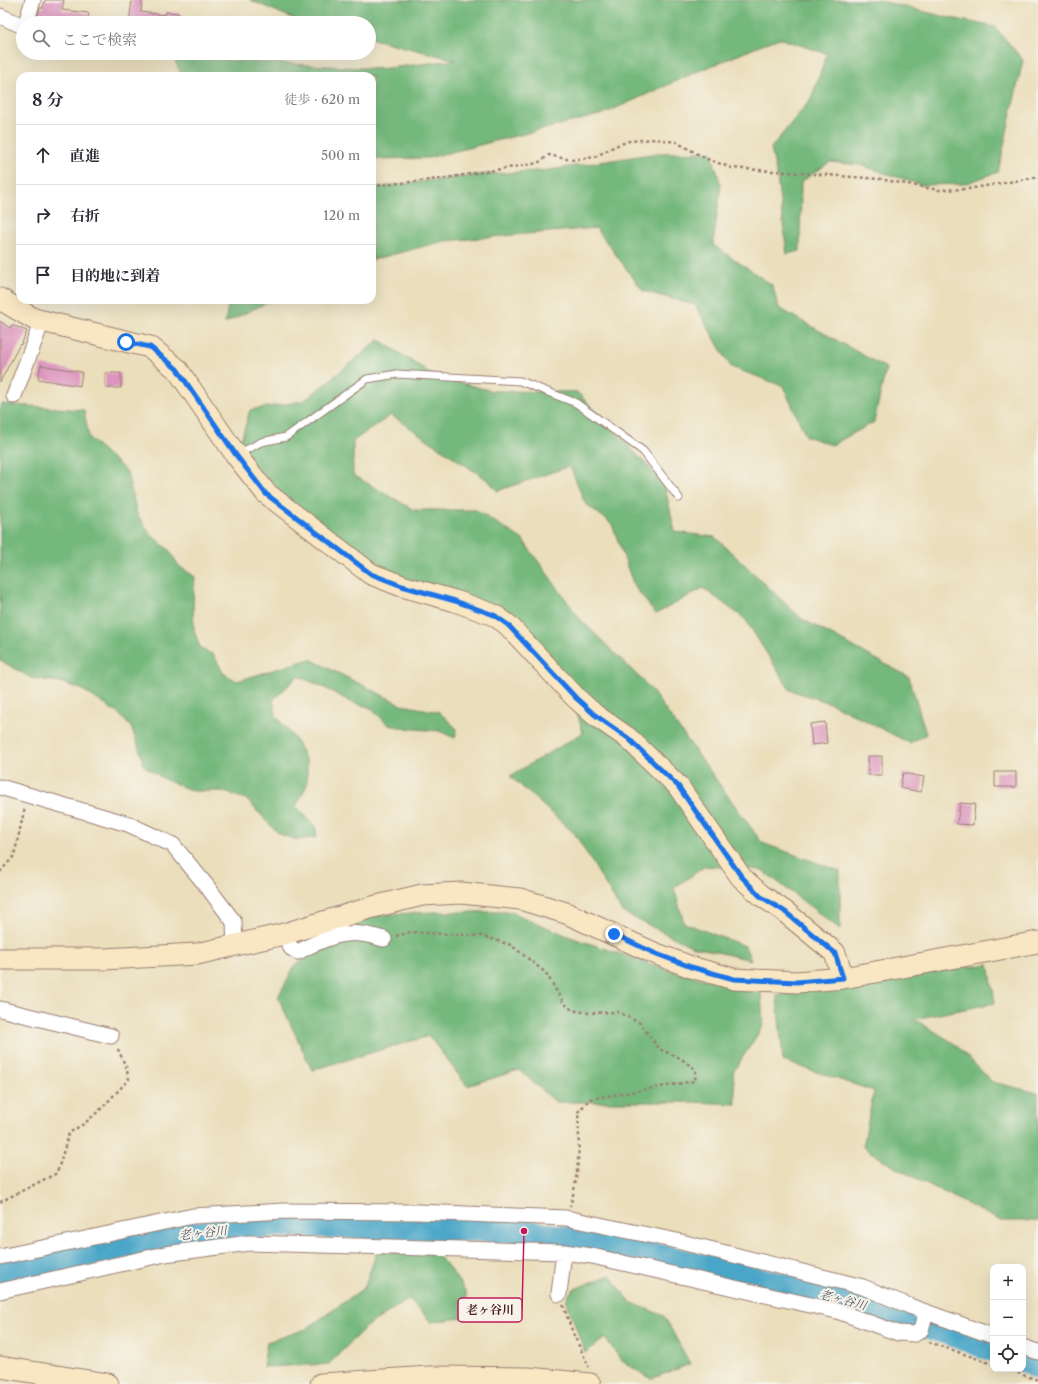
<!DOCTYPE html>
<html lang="ja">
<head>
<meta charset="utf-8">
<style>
	body { margin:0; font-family:"Libre Caslon Text","Noto Serif JP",serif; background:#f2f2f3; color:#2b2b33 }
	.controls { position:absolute; right:12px; bottom:12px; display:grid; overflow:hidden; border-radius:8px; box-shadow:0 4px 16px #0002 }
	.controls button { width:36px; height:36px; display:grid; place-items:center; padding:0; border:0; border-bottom:1px solid #e1e1e2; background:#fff; color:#2b2b33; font:20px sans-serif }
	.stop { position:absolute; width:12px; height:12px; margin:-9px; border:3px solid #1a73e8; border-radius:50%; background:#fff }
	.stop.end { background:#1a73e8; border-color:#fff; box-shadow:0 1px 4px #0008 }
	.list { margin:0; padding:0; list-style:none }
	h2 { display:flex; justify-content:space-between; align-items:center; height:52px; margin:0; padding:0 16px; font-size:17px }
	h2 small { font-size:13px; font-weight:400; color:#7c7c81 }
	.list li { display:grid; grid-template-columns:26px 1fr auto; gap:12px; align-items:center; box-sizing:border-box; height:60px; padding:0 16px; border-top:1px solid #e1e1e2 }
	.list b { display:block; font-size:15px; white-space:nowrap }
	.list em { font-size:13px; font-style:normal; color:#7c7c81 }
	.icon { flex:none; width:22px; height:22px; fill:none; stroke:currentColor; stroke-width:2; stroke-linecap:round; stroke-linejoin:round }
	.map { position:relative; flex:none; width:1038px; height:1384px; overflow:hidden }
	.search { position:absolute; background:#fff; box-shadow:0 4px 16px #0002; left:16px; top:16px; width:360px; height:44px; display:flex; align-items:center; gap:10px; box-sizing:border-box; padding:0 14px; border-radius:22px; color:#7c7c81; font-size:15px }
	.panel { position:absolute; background:#fff; box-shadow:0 4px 16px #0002; left:16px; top:72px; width:360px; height:232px; border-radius:12px }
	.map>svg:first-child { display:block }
	.forest { fill:#74b87b; stroke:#5f6c53 }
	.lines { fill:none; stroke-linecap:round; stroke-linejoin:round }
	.river { stroke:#4aa6c8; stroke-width:24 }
	.building { fill:#dc94be }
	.lane-casing { stroke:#9a7e73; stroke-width:9 }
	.street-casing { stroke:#9a7e73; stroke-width:17 }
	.secondary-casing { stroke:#9a7e73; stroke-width:23 }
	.path { stroke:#9a7e73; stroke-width:2.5; stroke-dasharray:3 3; stroke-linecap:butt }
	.lane { stroke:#fff; stroke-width:7 }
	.street { stroke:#fff; stroke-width:15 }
	.secondary { stroke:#f9e7c3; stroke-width:21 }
	.route { stroke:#1a73e8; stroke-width:5 }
	.labels { text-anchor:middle; stroke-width:4; stroke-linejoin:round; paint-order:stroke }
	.water-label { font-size:12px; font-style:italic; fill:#4a556a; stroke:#f7f3e8 }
	.leader { fill:none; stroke:#c2185b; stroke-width:1.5 }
	.callout-dot { fill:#c2185b; stroke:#f7f3e8; stroke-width:1.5 }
	.callout { fill:#f7f3e8; stroke:#c2185b; stroke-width:1.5 }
	.callout-label { font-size:12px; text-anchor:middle; font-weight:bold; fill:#4a1f2b }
</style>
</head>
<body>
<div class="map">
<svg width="1038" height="1384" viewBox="0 0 1038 1384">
	<rect width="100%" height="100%" fill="#f7f3e8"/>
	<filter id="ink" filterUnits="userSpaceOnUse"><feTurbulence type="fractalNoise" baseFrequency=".025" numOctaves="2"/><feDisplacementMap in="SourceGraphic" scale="8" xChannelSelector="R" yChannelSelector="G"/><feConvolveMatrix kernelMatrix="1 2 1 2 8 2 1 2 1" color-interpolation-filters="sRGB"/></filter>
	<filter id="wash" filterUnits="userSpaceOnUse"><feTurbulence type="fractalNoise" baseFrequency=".012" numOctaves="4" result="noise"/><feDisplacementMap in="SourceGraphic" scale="16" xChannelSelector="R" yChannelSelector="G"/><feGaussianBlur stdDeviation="0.9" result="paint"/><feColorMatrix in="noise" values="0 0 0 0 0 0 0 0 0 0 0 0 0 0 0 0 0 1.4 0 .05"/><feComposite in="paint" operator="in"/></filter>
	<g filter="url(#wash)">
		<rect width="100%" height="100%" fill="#eadebb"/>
		<path class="forest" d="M250 0H881V1L946 17 995 27 1023 60 998 172 964 184 922 185 860 165 830 162 801 182 800 251 787 254 777 177 771 148 811 99 827 54 779 38 694 73 603 114 428 158 372 159V76H182L173 57 380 69 456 60 369 38V23H308L299 21Z
			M711 152 721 185 713 245 772 285 779 308 886 368 874 422 832 445 806 436 783 386 731 367 695 305 643 291 596 228 444 241 372 260V188L475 175 550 170 657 153Z
			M229 300H272L225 323Z
			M379 340 435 376 492 391 577 392 664 483 675 532 715 537 802 619 909 677 926 734 910 743 830 703 790 690 745 619 703 588 656 614 634 586 612 524 585 503 570 466 497 491 489 481 391 415 353 441V475L414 510H476L522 539 580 619 649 687 762 843 840 871V929L762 870 705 866 674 888 684 923 745 946 751 960 691 946 622 912 575 834 510 776 583 733 572 695 500 611 373 572 296 508 238 450 250 410 304 401Z
			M0 404 84 410 89 438 127 472 137 514 150 534 169 550 179 566 195 577 193 601 194 630 200 648 214 655 223 673 237 681 310 659 402 705 439 712 457 729 455 738 439 731 404 728 389 725 369 707 351 702 325 688 298 676 273 700 276 716 295 739 307 762V785L296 806 315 826 317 837 297 840 279 834 246 799 221 791H193L166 780 144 766 140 751 131 727 118 713 81 689 60 682 31 678 0 660Z
			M433 912H511L570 937 675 972 761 993 763 1026 733 1072 736 1104 694 1102H556L519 1070 467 1086 429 1036 312 1070 278 997 295 965 372 915Z
			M989 964 995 1003 914 1019 955 1044 992 1082 1038 1093V1221H1001L896 1168 863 1147 874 1091 783 1061 777 996 829 987Z
			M377 1252 436 1253 450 1269 466 1292 469 1317 431 1322 409 1299 367 1326 329 1364 263 1367 267 1342 306 1329 364 1288Z
			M610 1275 630 1302 664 1316 690 1364 651 1379 622 1361 605 1338 585 1353 566 1300 572 1290Z"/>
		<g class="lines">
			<path class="river" d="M0 1272 34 1267 183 1234 280 1225 524 1231 578 1240 675 1259 851 1301 948 1333 993 1350
				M1023 1361 1038 1367"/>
		</g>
		<g id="blocks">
			<path class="building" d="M45 0H64L62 10 89 13 87 23H48L37 20 40 8H43Z
				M132 0H142L141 12 165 15 166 12 179 13 178 23H129Z
				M0 321 10 328 12 325 27 331 21 345 20 344 0 382Z
				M41 365 82 372 80 386 38 379Z
				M105 373H121V388H105Z
				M825 722 827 743 812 745 810 724Z
				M868 756H882V775H868Z
				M995 772H1016V787H995Z
				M903 773 924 777 921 792 900 788Z
				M960 803 975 804 973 825 957 824Z"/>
		</g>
	</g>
	<g filter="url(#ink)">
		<use href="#blocks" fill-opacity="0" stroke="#9a7e73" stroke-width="1"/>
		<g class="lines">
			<defs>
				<path id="lane" d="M238 454 261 442 286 437 367 379 397 374 520 381 576 403 643 451 679 498"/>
				<path id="street" d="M0 16 23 26
					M26 23 33 0
					M14 396 42 321
					M0 787 128 824 173 845 206 885 234 922 235 946
					M284 934 291 948 298 952C310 945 333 935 347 934 359 932 372 936 384 939
					M0 1009 111 1036
					M0 1257 193 1216 284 1211 417 1212 566 1218 677 1241 863 1287 912 1307 993 1336
					M0 1291 165 1254 249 1243 564 1252 592 1256 837 1311 898 1333 915 1334 921 1330 926 1312
					M559 1294 564 1252
					M1023 1347 1038 1352"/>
				<path id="secondary" d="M0 299 34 319 150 347 177 369 236 455 266 493 371 574 402 586 455 601 494 615 508 625 576 698 595 715 628 738 678 786 741 877 761 895 784 911 835 953 843 978
					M0 959H104L197 954 284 934 373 907 422 895 461 893 520 899 566 913 654 953 691 967 734 979 797 982 843 978 1038 942
					M0 1367 108 1384
					M321 1384 430 1377 528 1378 590 1384"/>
			</defs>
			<use href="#lane" class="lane-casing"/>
			<use href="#street" class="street-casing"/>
			<use href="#secondary" class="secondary-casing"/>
			<path class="path" d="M372 186 440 179 538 163 549 155 571 160 595 157 615 146 629 141 656 139 676 142 707 159 732 168 880 179 938 190 968 189 1038 177
				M0 872 14 856 25 807
				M396 936 411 932 482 936 511 945 546 973 563 1002 572 1010 589 1013 618 1012 640 1023 659 1049 680 1058 696 1070 695 1081 590 1099 578 1112C580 1143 579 1176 570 1206
				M0 1202 57 1173 69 1133 85 1123 102 1108 129 1079 126 1067 117 1047
				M563 1305 573 1333 589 1367
				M929 1342 993 1364
				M1006 1369 1038 1380"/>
			<use href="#lane" class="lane"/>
			<use href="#street" class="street"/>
			<use href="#secondary" class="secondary"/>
		</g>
	</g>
	<g class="lines" filter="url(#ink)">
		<path class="route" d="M126 342 150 347 177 369 236 455 266 494 371 574 402 586 455 601 494 615 508 625 576 698 595 715 628 738 678 786 741 876 760 896 784 911 835 953 843 978 797 982 734 979 691 967 654 953 614 934"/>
	</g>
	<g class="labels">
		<g class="water-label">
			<text transform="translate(203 1233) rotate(-6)" y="4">老ヶ谷川</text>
			<text transform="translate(843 1300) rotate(15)" y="4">老ヶ谷川</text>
		</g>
	</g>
	<path class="leader" d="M524 1231L522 1310"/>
	<circle class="callout-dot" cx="524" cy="1231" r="4"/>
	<rect class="callout" x="458" y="1298" width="64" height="24" rx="4"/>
	<g class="callout-label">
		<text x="490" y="1314">老ヶ谷川</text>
	</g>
</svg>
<div class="controls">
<button>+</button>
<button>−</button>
<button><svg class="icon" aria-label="locate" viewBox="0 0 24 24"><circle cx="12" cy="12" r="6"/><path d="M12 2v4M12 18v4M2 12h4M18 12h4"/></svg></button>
</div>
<div class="stop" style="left:126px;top:342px"></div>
<div class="stop end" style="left:614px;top:934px"></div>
<div class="search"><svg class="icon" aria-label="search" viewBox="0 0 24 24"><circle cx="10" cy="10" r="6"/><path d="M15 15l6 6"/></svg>ここで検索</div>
<section class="panel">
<h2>8 分<small>徒歩 · 620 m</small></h2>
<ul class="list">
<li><svg class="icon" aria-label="ahead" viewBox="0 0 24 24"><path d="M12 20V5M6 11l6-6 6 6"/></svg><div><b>直進</b></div><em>500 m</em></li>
<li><svg class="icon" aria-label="right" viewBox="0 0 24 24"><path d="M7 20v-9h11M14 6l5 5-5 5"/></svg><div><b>右折</b></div><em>120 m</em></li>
<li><svg class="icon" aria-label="arrive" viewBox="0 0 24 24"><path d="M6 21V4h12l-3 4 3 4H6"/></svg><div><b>目的地に到着</b></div></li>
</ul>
</section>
</div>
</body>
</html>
